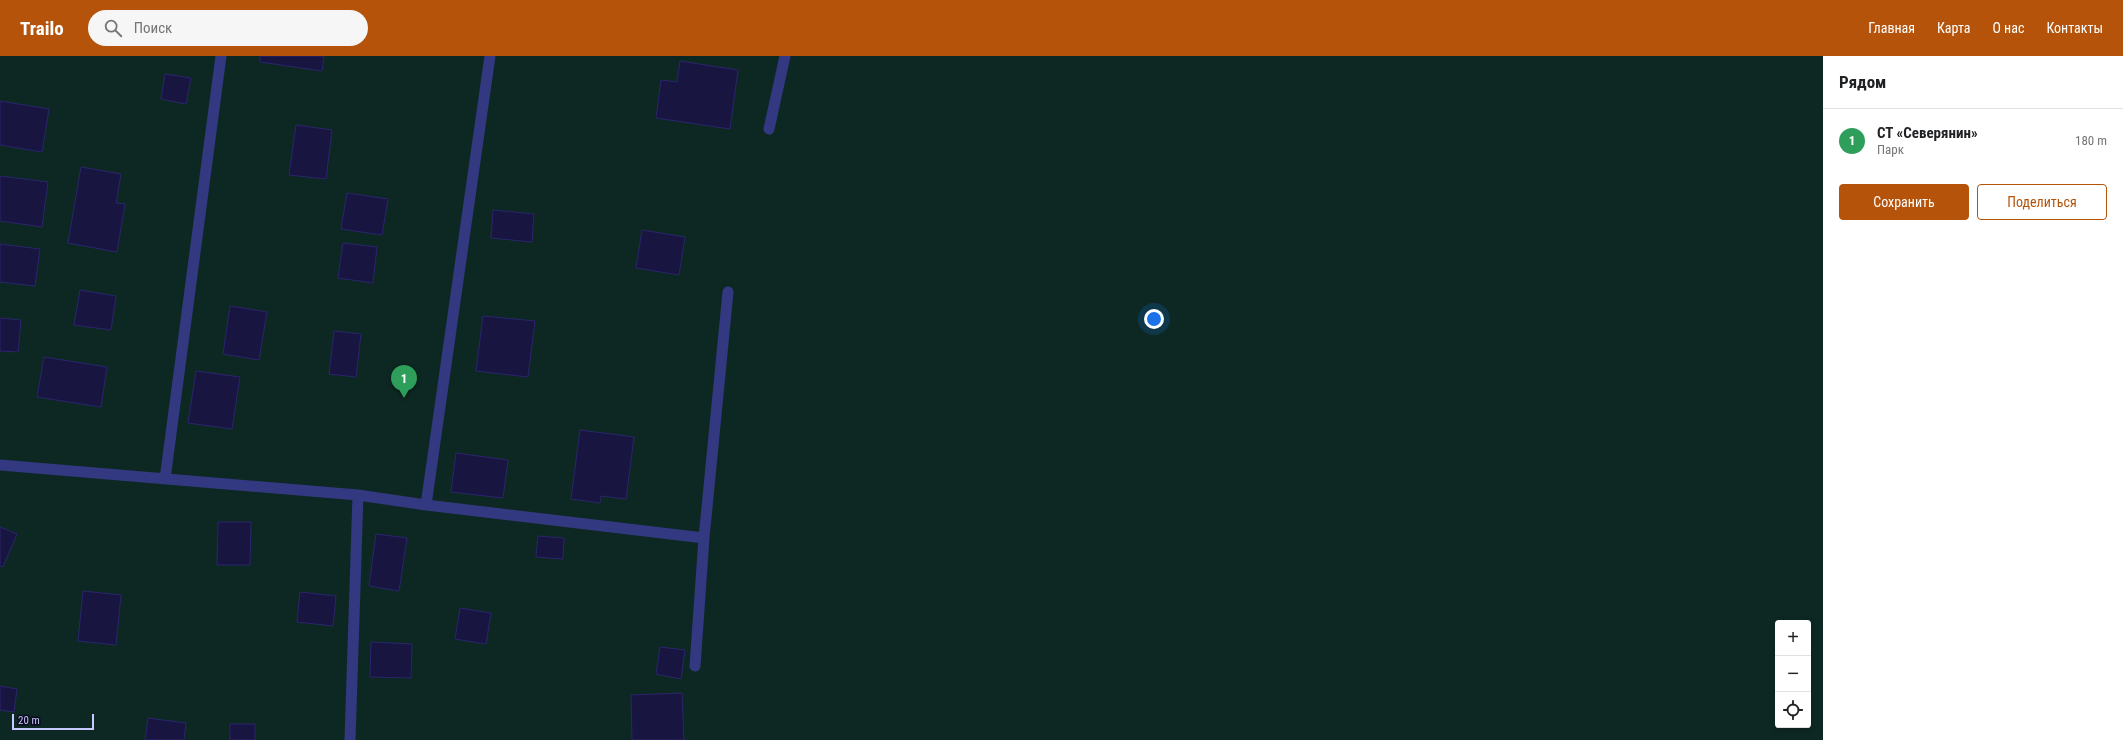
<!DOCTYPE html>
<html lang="ru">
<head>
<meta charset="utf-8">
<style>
	body { margin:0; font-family:"Roboto Condensed",sans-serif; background:#f6f6f6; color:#202124 }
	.controls { position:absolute; right:12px; bottom:12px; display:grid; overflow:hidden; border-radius:4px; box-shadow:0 2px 6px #0003 }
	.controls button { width:36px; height:36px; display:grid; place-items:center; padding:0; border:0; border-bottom:1px solid #e0e0e0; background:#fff; color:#202124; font:20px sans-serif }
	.scale { position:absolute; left:12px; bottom:10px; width:82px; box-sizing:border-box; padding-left:4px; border:2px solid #c7c8ff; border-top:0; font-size:11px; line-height:14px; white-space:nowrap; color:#c7c8ff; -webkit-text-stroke:3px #0b0a1e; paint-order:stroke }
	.you { position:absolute; left:1154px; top:263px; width:14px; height:14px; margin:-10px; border:3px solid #fff; border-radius:50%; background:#1a73e8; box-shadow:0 0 0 6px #1a73e833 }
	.badge { display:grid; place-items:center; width:26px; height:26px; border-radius:50%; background:#b45309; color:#fff; font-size:13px; font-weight:700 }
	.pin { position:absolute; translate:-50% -33px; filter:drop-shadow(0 1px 2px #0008) }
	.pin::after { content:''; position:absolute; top:21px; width:14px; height:12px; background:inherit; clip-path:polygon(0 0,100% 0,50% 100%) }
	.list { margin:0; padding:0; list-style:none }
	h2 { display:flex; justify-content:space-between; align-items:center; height:52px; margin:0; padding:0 16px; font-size:17px }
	h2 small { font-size:13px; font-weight:400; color:#757577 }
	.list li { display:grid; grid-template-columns:26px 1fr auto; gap:12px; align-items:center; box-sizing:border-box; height:64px; padding:0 16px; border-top:1px solid #e0e0e0 }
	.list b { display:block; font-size:15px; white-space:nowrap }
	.list p { margin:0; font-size:13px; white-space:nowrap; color:#757577 }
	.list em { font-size:13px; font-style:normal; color:#757577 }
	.actions { display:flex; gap:8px; padding:12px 16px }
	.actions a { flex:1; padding:9px 0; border:1px solid #b45309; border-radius:4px; text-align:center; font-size:14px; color:#b45309 }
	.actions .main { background:#b45309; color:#fff }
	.icon { flex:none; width:22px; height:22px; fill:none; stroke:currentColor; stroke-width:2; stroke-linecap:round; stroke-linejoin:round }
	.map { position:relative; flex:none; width:1823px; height:684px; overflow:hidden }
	header { display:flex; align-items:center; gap:24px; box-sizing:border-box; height:56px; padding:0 20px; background:#b45309; color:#fff }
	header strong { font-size:19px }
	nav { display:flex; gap:22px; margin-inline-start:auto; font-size:14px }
	.search { width:280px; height:36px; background:#f6f6f6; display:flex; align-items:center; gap:10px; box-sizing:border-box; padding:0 14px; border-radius:22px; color:#757577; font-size:15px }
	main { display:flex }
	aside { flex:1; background:#fff }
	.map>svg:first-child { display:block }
	.green { fill:#0d2823; fill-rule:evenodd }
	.building { fill:#181540; stroke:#2a256d }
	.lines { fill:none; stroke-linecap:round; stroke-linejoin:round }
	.service { stroke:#323980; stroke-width:11 }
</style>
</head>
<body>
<header>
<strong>Trailo</strong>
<div class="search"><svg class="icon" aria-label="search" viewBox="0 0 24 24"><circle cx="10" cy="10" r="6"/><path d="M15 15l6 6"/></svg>Поиск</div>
<nav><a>Главная</a><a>Карта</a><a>О нас</a><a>Контакты</a></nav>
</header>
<main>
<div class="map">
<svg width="1823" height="684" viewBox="0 0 1823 684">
	<rect width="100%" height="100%" fill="#0b0a1e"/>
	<path class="green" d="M0 0H1823V684H0ZM1778 567H1808V669H1778Z"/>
	<path class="building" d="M260 0H324L322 15 260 6Z
		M680 5 738 14 730 73 656 62 661 24 677 26Z
		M165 18 191 22 186 48 161 43Z
		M0 45 49 53 42 96 0 89Z
		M296 69 332 74 326 123 289 119Z
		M81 111 121 118 116 147 125 148 117 196 68 187Z
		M0 120 48 126 42 171 0 165Z
		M347 137 388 143 382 179 341 173Z
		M493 154 534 158 532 186 491 182Z
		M642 174 685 181 679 219 636 212Z
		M343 187 377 191 373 227 338 222Z
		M0 188 40 193 35 230 0 226Z
		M80 234 116 240 111 274 74 269Z
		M230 250 267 256 259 304 223 298Z
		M483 260 535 265 528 321 476 315Z
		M0 262 21 264 18 296 0 295Z
		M334 275 361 278 356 321 329 318Z
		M44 301 107 311 101 351 37 341Z
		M196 315 240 321 232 373 188 367Z
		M580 374 634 381 626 443 601 440 600 447 571 443Z
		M456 397 508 404 503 442 451 436Z
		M218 466H251L250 509H217Z
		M0 471 17 478 3 511 0 510Z
		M376 478 407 482 399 535 369 530Z
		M538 480 564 482 563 503 536 501Z
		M83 535 121 539 116 589 78 585Z
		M300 536 336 540 333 570 297 566Z
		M460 552 491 557 486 588 455 583Z
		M371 586 412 588 411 622 370 621Z
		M660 591 685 594 681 623 656 618Z
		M0 630 17 633 14 656 0 654Z
		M682 637 684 684H632L631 639Z
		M148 662 186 667 184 684H145Z
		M230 668H255V684H230Z"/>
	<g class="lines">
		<path class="service" d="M769 73 785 0
			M0 409 358 439 426 449 704 482 695 610
			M165 423 221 0
			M426 449 490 0
			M704 482 728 236
			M350 684 358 439"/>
	</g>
</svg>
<div class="controls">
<button>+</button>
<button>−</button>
<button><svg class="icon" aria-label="locate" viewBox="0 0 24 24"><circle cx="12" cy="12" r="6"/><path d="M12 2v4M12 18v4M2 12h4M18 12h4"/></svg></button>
</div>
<div class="scale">20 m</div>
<div class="you"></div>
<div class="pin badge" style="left:404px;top:342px;background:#2e9e5b">1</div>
</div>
<aside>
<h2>Рядом<small></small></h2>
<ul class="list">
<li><span class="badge" style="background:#2e9e5b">1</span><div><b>СТ «Северянин»</b><p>Парк</p></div><em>180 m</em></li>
</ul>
<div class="actions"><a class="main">Сохранить</a><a>Поделиться</a></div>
</aside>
</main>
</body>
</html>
